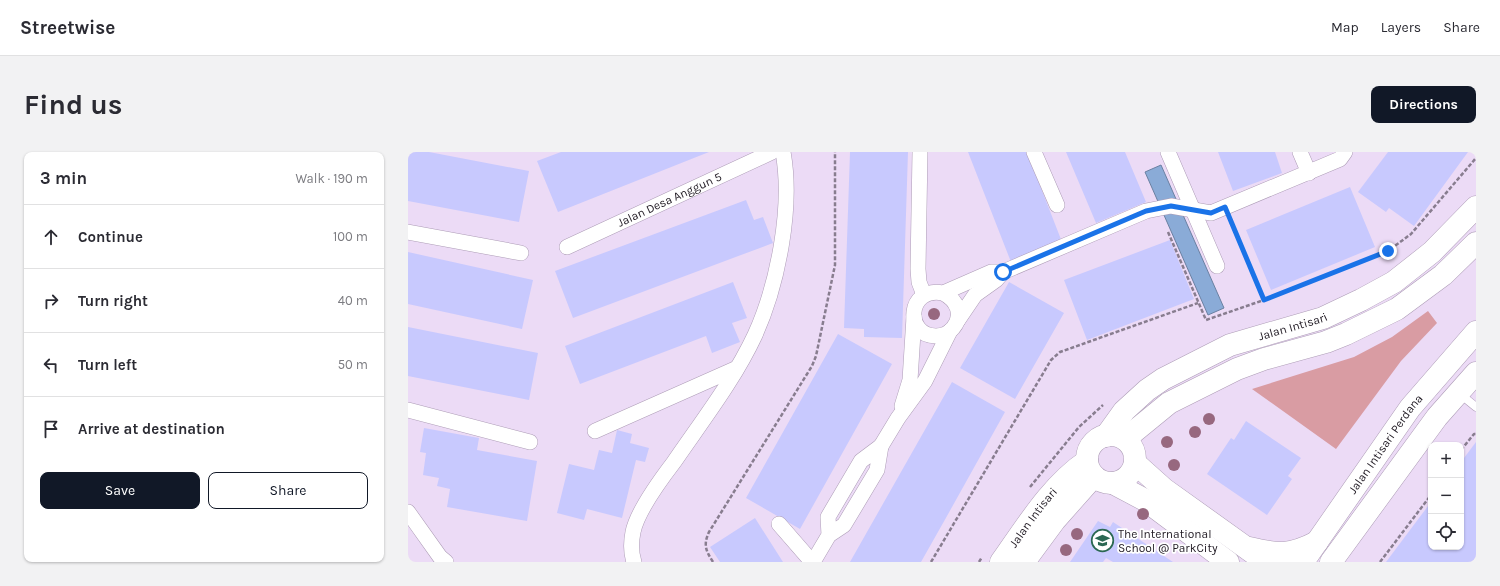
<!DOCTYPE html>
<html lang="en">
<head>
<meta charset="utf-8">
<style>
	body { margin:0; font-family:Karla,sans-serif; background:#f2f2f3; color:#2b2b33 }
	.controls { position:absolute; right:12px; bottom:12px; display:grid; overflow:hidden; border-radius:8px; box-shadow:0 1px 3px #0004 }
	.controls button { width:36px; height:36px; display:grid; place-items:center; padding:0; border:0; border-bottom:1px solid #e1e1e2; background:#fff; color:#2b2b33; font:20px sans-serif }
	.stop { position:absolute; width:12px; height:12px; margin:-9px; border:3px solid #1a73e8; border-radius:50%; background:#fff }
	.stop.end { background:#1a73e8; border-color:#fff; box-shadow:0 1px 4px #0008 }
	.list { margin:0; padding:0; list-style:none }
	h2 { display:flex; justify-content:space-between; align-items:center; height:52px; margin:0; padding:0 16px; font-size:17px }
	h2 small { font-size:13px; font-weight:400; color:#7c7c81 }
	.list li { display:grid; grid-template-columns:26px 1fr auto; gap:12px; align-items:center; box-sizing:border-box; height:64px; padding:0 16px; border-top:1px solid #e1e1e2 }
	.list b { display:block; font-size:15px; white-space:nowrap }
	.list em { font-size:13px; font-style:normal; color:#7c7c81 }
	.actions { display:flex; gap:8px; padding:12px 16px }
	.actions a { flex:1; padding:9px 0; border:1px solid #111827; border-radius:8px; text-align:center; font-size:14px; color:#111827 }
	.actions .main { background:#111827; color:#fff }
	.icon { flex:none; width:22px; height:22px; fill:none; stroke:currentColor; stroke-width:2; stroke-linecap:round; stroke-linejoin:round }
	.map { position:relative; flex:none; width:1068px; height:410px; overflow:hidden; border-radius:8px }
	header { display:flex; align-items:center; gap:24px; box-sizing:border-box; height:56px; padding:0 20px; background:#fff; border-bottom:1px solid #e1e1e2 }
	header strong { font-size:19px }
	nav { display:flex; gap:22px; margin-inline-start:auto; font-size:14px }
	.intro { display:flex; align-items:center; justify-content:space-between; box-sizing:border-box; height:96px; padding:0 24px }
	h1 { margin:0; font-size:28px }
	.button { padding:10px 18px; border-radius:8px; background:#111827; color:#fff; font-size:14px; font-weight:700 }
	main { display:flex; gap:24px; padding:0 24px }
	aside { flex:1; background:#fff; border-radius:8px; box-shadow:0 1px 3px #0004 }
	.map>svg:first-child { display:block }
	.forest { fill:#d99ca3 }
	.water { fill:#8aabd7; stroke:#6a80a1 }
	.building { fill:#c8c9fe }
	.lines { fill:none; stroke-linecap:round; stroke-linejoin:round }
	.lane-casing { stroke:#ad9cb6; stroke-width:9 }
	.street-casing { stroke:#ad9cb6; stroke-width:16 }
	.secondary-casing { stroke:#ad9cb6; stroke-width:23 }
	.path { stroke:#887d8f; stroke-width:2.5; stroke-dasharray:4 2; stroke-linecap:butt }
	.lane { stroke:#fff; stroke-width:8 }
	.street { stroke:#fff; stroke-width:15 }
	.secondary { stroke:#fff; stroke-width:22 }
	.tree { fill:#97687f }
	.route { stroke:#1a73e8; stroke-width:5 }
	.labels { text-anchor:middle; stroke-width:3.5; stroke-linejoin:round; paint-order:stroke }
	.street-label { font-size:12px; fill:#211b24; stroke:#fff }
	.poi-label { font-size:12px; fill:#211b24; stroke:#fff; text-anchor:start }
</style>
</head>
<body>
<header>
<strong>Streetwise</strong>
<nav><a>Map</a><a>Layers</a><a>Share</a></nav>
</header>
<div class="intro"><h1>Find us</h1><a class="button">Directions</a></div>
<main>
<aside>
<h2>3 min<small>Walk · 190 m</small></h2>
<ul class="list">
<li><svg class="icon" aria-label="ahead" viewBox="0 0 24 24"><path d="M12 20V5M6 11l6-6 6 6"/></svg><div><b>Continue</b></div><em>100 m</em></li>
<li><svg class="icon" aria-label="right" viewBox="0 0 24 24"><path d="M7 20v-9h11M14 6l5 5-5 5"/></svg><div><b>Turn right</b></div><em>40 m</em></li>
<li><svg class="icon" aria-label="left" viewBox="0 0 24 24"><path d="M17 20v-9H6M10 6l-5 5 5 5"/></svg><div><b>Turn left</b></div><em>50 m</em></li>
<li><svg class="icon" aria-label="arrive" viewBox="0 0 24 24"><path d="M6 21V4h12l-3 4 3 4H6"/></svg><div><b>Arrive at destination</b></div></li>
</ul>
<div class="actions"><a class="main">Save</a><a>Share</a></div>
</aside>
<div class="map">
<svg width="1068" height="410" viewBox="0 0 1068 410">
	<rect width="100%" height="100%" fill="#ecdbf6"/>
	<path class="forest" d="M1020 159 1029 171 993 209 928 297 844 237 946 205 984 185Z"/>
	<path class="water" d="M753 13 816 156 800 163 737 20Z"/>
	<path class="building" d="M0 0H21L121 19 111 70 0 49Z
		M153 0H301L150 60 129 9Z
		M442 0H500L494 186 456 185V177L436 176Z
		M560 0H619L654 90 603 110Z
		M658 0H717L738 50 688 71Z
		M810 0H867L874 21 825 39Z
		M980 0H1060L1006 74 981 56 978 60 950 40Z
		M942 35 967 95 863 138 838 78Z
		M338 48 346 68 355 65 365 91 165 166 147 119Z
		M762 88 786 147 679 188 656 128Z
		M0 100 125 128 114 177 0 152Z
		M325 130 339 166 324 171 332 190 304 201 298 184 172 232 157 194Z
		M601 130 656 161 607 247 552 216Z
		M0 175 130 201 121 248 0 224Z
		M430 182 484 212 392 377 338 346Z
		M544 230 597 260 539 364 513 410H442Z
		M838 269 893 306 880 324 884 327 859 363 799 322 823 286 826 288Z
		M16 276 71 286 69 298 129 309 119 369 39 355 42 337 29 334 31 326 15 323 18 301 12 300Z
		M209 278 224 282 222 291 241 296 237 310 228 308 214 366 179 357 176 368 149 361 161 312 186 318 191 298 204 301Z
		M1068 290V410H978L1023 350V395H1053V310Z
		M347 366 375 410H312L302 395Z
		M690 369 702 375 705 370 765 410H705L698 406 695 410H662Z"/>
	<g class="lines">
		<defs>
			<path id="lane" d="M1052 242 1068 255"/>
			<g id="street">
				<path d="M512 0 510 117 511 130 516 143"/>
				<path d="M626 0 649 53"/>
				<path d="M760 0 809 114"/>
				<path d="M892 0 901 21"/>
				<path d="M0 80 113 101"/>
				<path id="s1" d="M159 95 364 0"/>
				<path d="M535 141C549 148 556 163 545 176 541 181 535 184 528 184 496 184 499 134 535 141L583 120H595L738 59 763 54 803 61 932 7 937 0"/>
				<path d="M550 168 567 143 588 128 595 120"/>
				<path d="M494 254 502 228 506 165"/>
				<path d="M0 258 122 290"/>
				<path d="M187 279 329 216"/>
				<path d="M473 294 490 266 517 229 542 179"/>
				<path d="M0 360 32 405 38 410"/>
				<path d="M371 372 404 410"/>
				<path d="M226 410C223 401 223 390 225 380 229 360 253 327 266 310 294 269 326 228 347 183 370 132 385 55 375 0"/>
				<path d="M405 410 421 383 436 373 469 318 473 294 453 309 420 365 421 383"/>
			</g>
			<g id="secondary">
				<circle cx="703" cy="307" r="24"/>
				<path id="s2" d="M698 284 716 259 739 238 755 227 822 193 915 166 953 148 986 130 1024 100 1068 55"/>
				<path d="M717 287 761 251 829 217 856 207 918 190 938 182 989 157 1035 123 1068 91"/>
				<path d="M727 311 756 337 858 410"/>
				<path d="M705 331 737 348 820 410"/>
				<path d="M841 396C870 403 882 404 909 390"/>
				<path id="s3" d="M593 410C618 375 643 333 679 309"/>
				<path d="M616 410 647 368 686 324"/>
				<path id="s4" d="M895 410 1002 256 1068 180"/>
				<path d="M923 410 1029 265 1068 221"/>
			</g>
		</defs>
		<use href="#lane" class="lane-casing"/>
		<use href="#street" class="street-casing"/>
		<use href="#secondary" class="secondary-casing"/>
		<path class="path" d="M823 69 856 148 980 99 1003 82 1068 6
			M760 80 798 168 856 148
			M1053 298 1066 282H1068
			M622 335 671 275 695 253
			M305 410C298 399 295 393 301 380L404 214 408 204 427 113V0
			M523 410 643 208 652 200 790 151
			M571 410 574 405
			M972 410 1023 343"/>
		<use href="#lane" class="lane"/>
		<use href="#street" class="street"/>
		<use href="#secondary" class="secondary"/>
	</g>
	<g class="tree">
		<circle cx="526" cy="162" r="6"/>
		<circle cx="801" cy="267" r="6"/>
		<circle cx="787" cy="280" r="6"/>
		<circle cx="759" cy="290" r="6"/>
		<circle cx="766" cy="313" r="6"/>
		<circle cx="735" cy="362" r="6"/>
		<circle cx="669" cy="382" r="6"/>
		<circle cx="658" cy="398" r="6"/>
	</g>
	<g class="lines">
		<path class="route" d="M595 120 738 59 763 54 803 61 817 55 856 148 980 99"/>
	</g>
	<defs>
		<symbol id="school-ring" viewBox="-11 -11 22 22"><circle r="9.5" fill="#fff" stroke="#2b6853" stroke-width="1.5"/><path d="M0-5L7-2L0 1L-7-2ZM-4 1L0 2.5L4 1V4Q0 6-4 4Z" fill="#2b6853"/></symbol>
	</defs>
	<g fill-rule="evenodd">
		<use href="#school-ring" x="682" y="376" width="25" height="25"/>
	</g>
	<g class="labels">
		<g class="street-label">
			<text dy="4" stroke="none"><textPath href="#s1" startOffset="113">Jalan Desa Anggun 5</textPath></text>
			<text dy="4" stroke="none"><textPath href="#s2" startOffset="222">Jalan Intisari</textPath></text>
			<text dy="4" stroke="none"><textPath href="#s4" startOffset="144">Jalan Intisari Perdana</textPath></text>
			<text dy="4" stroke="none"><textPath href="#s3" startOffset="55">Jalan Intisari</textPath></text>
		</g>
		<g class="poi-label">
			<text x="710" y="386">The International<tspan x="710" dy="14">School @ ParkCity</tspan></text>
		</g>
	</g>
</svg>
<div class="controls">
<button>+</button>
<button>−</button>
<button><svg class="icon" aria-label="locate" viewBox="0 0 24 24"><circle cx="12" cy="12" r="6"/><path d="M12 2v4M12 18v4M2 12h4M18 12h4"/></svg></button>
</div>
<div class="stop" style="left:595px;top:120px"></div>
<div class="stop end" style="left:980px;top:99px"></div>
</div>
</main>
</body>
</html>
